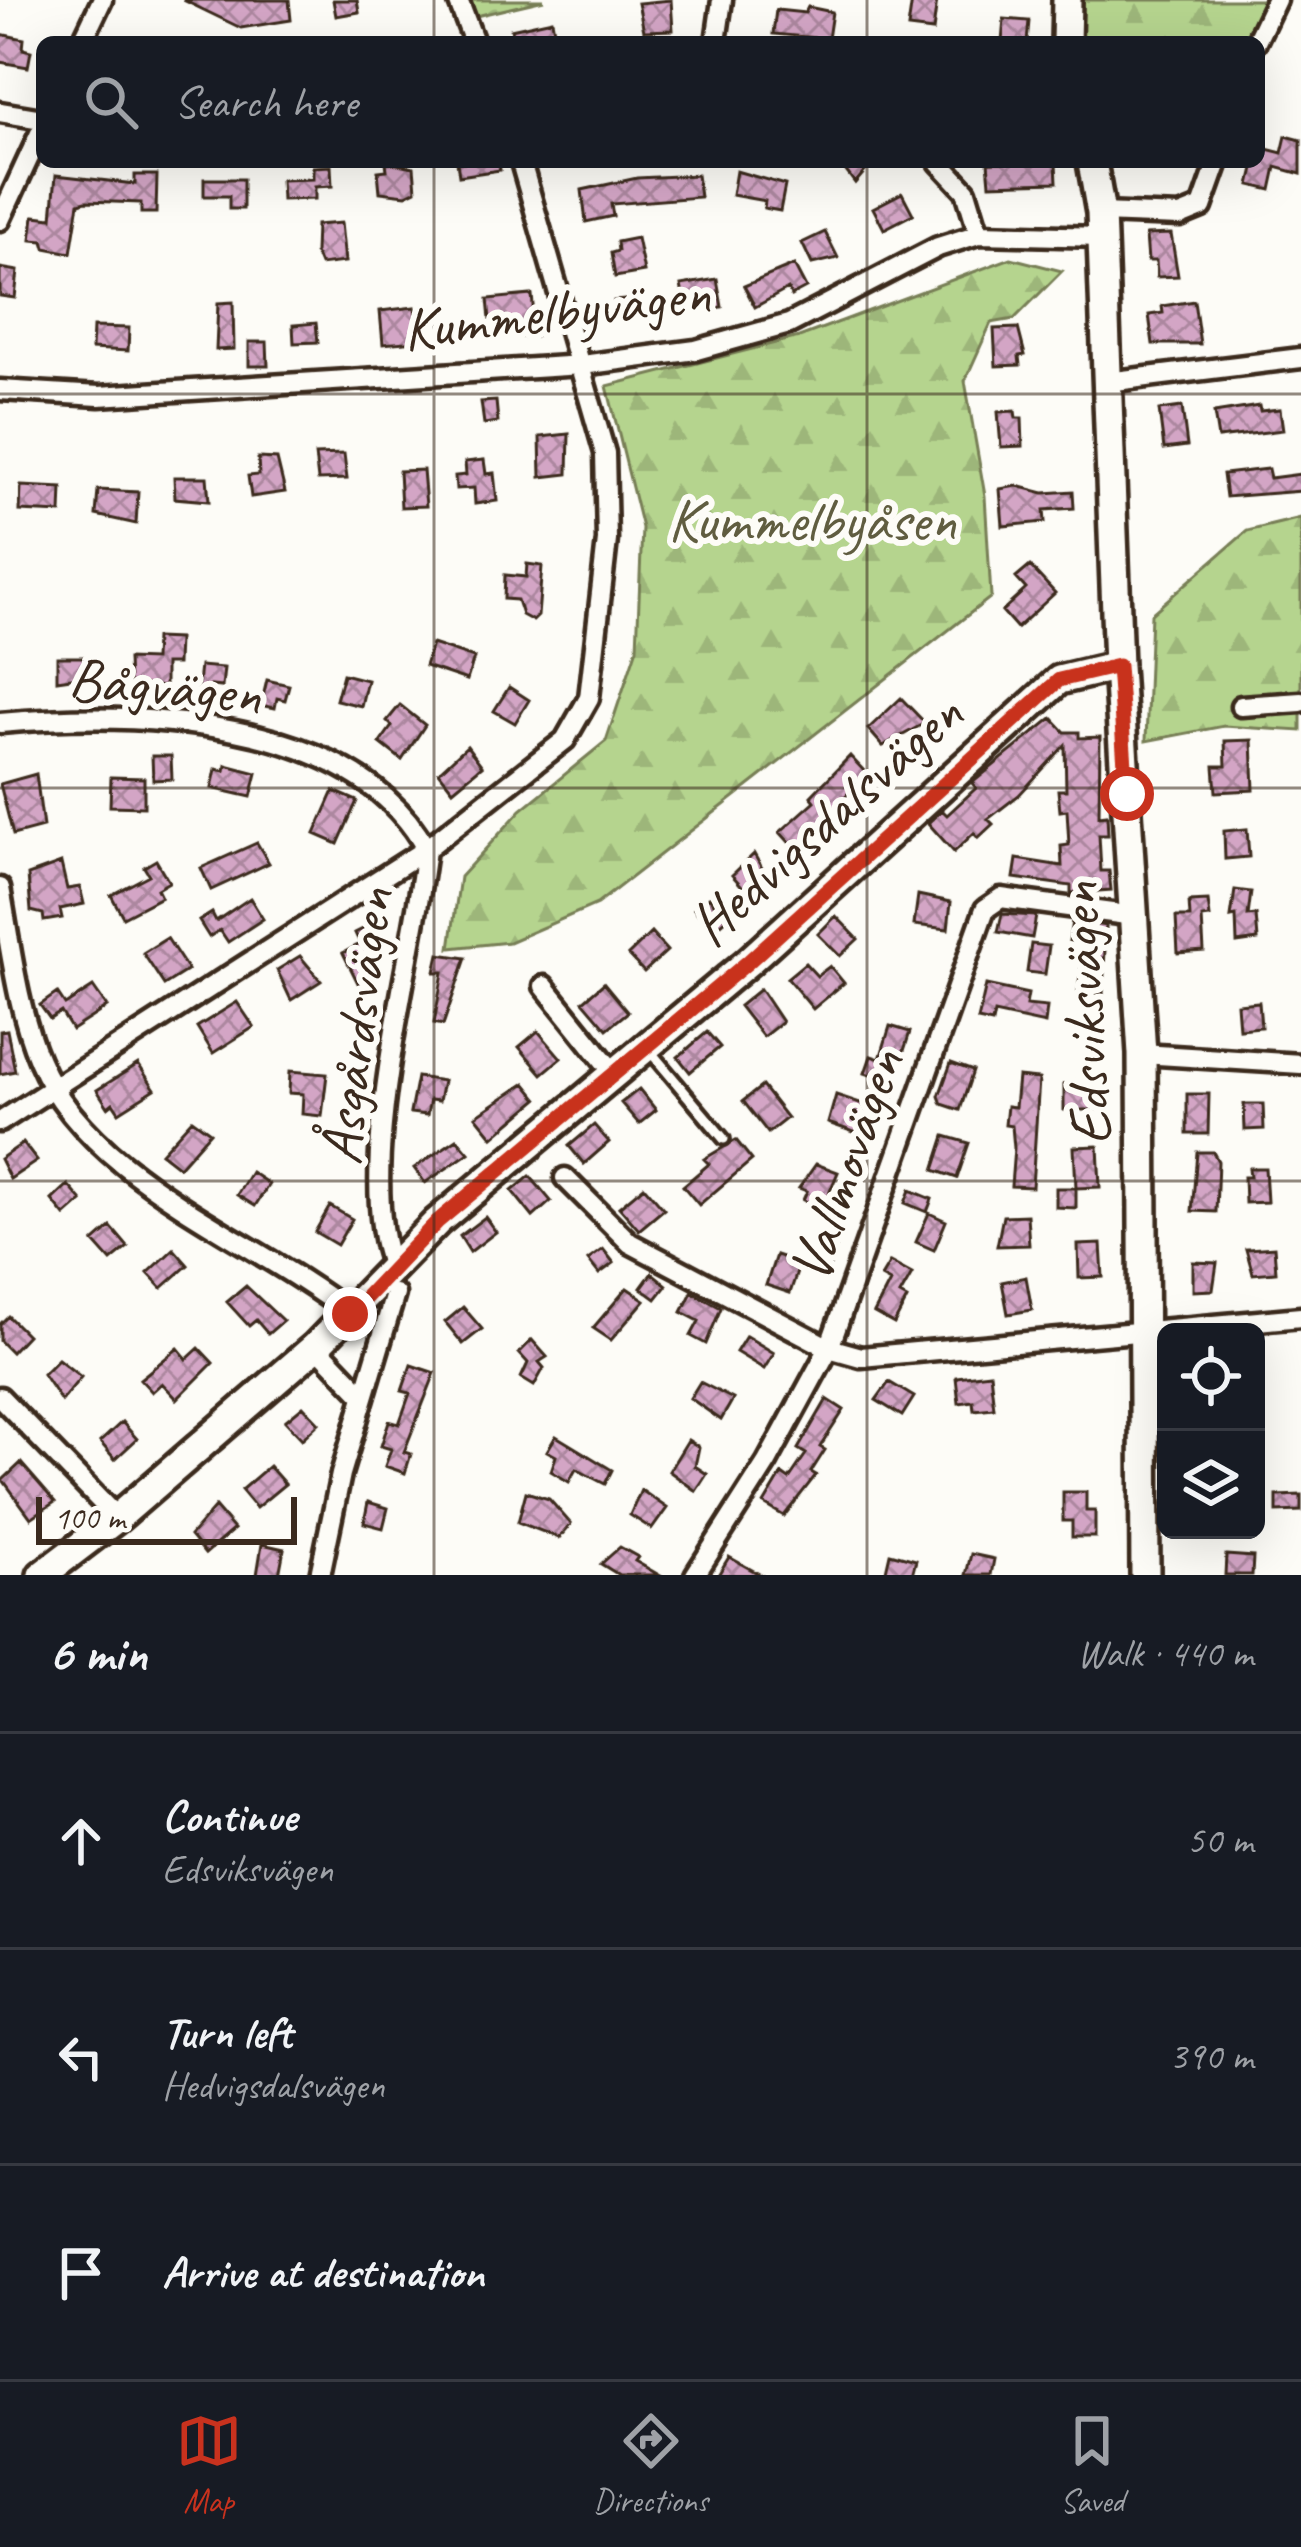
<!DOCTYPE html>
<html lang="en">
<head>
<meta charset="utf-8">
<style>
	body { margin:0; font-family:Caveat,sans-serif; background:#242831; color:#f1f3f6 }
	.controls { position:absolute; right:36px; bottom:36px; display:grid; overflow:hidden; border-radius:18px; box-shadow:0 12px 48px #0002 }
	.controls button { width:108px; height:108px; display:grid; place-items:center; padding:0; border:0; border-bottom:3px solid #363941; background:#171b24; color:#f1f3f6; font:60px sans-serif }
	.scale { position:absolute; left:36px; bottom:30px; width:261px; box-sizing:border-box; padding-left:12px; border:6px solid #3b2a1e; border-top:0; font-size:33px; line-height:42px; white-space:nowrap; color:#3b2a1e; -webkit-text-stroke:9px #fdfcf7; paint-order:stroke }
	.stop { position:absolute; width:36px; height:36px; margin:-27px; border:9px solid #c8321e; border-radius:50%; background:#fff }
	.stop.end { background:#c8321e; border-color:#fff; box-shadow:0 3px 12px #0008 }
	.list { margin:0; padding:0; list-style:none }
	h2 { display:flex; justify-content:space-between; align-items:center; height:156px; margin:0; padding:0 48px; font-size:51px }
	h2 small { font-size:39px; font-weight:400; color:#9ea1a6 }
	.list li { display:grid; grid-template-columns:78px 1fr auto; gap:36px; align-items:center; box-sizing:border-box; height:216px; padding:0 48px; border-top:3px solid #363941 }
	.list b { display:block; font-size:45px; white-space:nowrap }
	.list p { margin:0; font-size:39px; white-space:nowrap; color:#9ea1a6 }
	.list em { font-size:39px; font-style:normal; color:#9ea1a6 }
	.icon { flex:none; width:66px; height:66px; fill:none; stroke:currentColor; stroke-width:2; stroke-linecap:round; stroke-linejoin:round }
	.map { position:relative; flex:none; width:1301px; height:1575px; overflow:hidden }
	.search { position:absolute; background:#171b24; box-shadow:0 12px 48px #0002; left:36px; right:36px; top:36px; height:132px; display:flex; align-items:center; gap:30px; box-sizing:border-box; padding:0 42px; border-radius:18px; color:#9ea1a6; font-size:45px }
	.sheet { height:804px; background:#171b24 }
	nav { display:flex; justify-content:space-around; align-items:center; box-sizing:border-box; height:168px; border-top:3px solid #363941; background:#171b24; font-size:33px; color:#9ea1a6 }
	nav a { display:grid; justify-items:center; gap:6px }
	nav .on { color:#c8321e }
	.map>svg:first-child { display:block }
	.forest { fill:url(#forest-firs); stroke:#787f56; stroke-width:3 }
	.park { fill:url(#park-crowns); stroke:#787f56; stroke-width:3 }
	.building { fill:url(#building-cross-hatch); stroke:#3b2a1e; stroke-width:3 }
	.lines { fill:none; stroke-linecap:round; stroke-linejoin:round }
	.lane-casing { stroke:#3b2a1e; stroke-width:18 }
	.street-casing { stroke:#3b2a1e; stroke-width:27 }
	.secondary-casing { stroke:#3b2a1e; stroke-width:36 }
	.lane { stroke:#fdfcf7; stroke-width:9 }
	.street { stroke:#fdfcf7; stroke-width:18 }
	.secondary { stroke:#fdfcf7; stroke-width:27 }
	.route { stroke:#c8321e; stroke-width:15 }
	.grid { fill:none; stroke:#3b2a1e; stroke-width:3; stroke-opacity:0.55 }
	.labels { text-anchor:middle; stroke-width:12; stroke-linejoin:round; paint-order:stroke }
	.street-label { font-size:60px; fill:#3b2a1e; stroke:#fdfcf7 }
	.park-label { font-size:60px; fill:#605d40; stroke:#fdfcf7 }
</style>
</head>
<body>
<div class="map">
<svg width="1301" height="1575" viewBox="0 0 1301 1575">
	<defs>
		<pattern id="forest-firs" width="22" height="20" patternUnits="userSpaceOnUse" patternTransform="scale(3)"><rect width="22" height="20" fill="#b5d48e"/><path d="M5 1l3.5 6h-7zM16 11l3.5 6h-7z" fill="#9db67a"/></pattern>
		<pattern id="park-crowns" width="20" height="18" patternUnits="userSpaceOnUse" patternTransform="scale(3)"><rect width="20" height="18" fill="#b5d48e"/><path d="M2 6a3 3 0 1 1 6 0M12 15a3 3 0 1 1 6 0" fill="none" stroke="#9db67a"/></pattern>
		<pattern id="building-cross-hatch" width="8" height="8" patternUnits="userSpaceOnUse" patternTransform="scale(3)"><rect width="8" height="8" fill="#d3a5c5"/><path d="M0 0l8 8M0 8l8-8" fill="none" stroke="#ac879f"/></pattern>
	</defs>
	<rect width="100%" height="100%" fill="#fdfcf7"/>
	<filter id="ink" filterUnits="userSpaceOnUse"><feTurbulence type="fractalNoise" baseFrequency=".00833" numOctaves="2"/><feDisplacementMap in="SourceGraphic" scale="24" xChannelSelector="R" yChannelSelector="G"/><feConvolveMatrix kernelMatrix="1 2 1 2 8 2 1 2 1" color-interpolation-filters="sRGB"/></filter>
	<g filter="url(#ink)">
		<path class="forest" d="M1080 0H1270L1251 42H1093L1078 36Z
			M1011 258 1062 271 1014 319 991 323 965 381 985 496 991 597 597 904 509 942 450 948 460 877 521 810 606 741 637 648 642 528 607 386 799 337Z
			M1301 518V731L1224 726 1146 741 1151 614 1247 531Z"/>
		<path class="park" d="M469 0H544L476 16Z"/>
		<path class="building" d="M183 0H289L291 20 241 28Z
			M333 0H357L359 12 336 16Z
			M671 0 673 30 644 31 638 3Z
			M912 0H937L933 31 908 28Z
			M808 7 832 12 828 39 773 34 776 10 805 13Z
			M1004 19 1029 21 1027 42H1002Z
			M552 20 556 42H514L511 29Z
			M0 34 24 39 23 49 31 51 28 67 0 62Z
			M1286 136 1301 140V174L1276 167 1271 190 1250 185 1259 147 1282 153Z
			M386 162 414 167 416 190 406 195 380 192 378 171 387 170Z
			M457 162H499L500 170 459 176Z
			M839 162H873L855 183Z
			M988 162 1056 163 1057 182 990 184Z
			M331 166 332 186 315 187V199L282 200 281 180 313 179V167Z
			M736 171 785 185 780 211 764 208 765 201 732 195Z
			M56 175 135 184V175H157L156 213H141V203L86 201 79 203 71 253 45 248 43 241 31 240 34 216 52 218Z
			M697 175 700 197 611 204 613 216 586 222 582 190 637 178Z
			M204 179H243V209H229V196H204Z
			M902 193 913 214 884 229 873 208Z
			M341 223 345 262 320 265 315 253 316 225Z
			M825 232 838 258 812 264 802 243Z
			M1171 234 1178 276 1157 277 1156 261H1148L1146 235Z
			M637 238 644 272 615 277 611 253 618 251 617 242Z
			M794 265 806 288 791 296 788 289 755 307 744 286Z
			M0 268 18 271 15 298 0 296Z
			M717 279 722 307 686 311 681 285Z
			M532 295 536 336 518 337 517 327 491 330 488 299Z
			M636 299 638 316 616 318 614 301Z
			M1194 301 1200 344H1153L1149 315 1163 313 1162 306Z
			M233 302 234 349 216 350 218 303Z
			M415 307 418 341 383 344 380 311Z
			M316 323 318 342 294 343 293 325Z
			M93 327 129 328 128 351 92 349Z
			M1018 328 1025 355 1019 356 1020 365 996 366 994 329Z
			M249 342H267L268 366H249Z
			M496 401 498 422 484 424 481 402Z
			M1259 406 1260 411 1280 409 1283 430 1218 438 1214 413Z
			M1182 407 1187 446 1164 449 1159 410Z
			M1015 411 1016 418H1022L1023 446 1001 447 998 412Z
			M569 434 568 474 541 477 540 437Z
			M344 454 347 479 318 480 315 455Z
			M258 458 277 459 285 492 251 497 248 476 259 475Z
			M484 460 486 474 494 473 497 501 475 504 474 488 456 489 455 476 466 475 465 462Z
			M1268 469 1270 478 1301 474V491L1226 497 1223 474Z
			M423 470 426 506 401 507 399 471Z
			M174 477H207L209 501 175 498Z
			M21 486 62 488 61 513 20 511Z
			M1017 486 1044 493 1073 491 1074 508 1044 510 1045 522 1003 526 1000 489Z
			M98 490 138 492 136 524 96 515Z
			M527 564 542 566 538 616 533 621 522 615 517 600 504 599 505 575 526 577Z
			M1030 566 1055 593 1017 628 1002 611 1026 589 1016 578Z
			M155 638 178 639 177 664H165V687L129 683 128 659 154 660Z
			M432 644 474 658 467 680 425 666Z
			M57 657H85V676L57 680Z
			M200 666 224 668 222 687 211 686 210 695 197 693Z
			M343 674 367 680 361 706 336 700Z
			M267 680 289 685 285 700 277 698 275 708 261 705Z
			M509 687 529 700 515 723 494 711Z
			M901 698 925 723 883 746 868 729Z
			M400 705 425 725 402 760 380 743 392 726 387 721Z
			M1052 718 1065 732H1079V738L1100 737 1099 816 1107 815 1108 835H1099L1101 871H1109L1111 890 1071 893V886L1014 878 1017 859 1062 866 1061 846 1069 845 1067 810 1060 811 1058 790H1066L1065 745 1019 795 988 819 993 824 978 838 974 833 954 852 928 823 942 810 947 815 976 788 972 783Z
			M1252 740 1254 790 1216 792 1214 766H1226L1225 741Z
			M467 746 482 766 453 790 439 772Z
			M152 756H171L172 779 153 780Z
			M850 756 866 773 797 851 780 832 815 801 811 796Z
			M226 765 257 773 251 797 212 788 216 769 225 771Z
			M36 774 43 827 13 835 0 784Z
			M111 777 144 778V807L110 806Z
			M334 791 357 801 338 844 315 834Z
			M1247 829 1249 857 1225 859 1224 831Z
			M257 843 269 863 211 890 201 868Z
			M754 854 767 877 749 894 732 875Z
			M156 860 169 882 157 889 161 897 123 917 111 895 149 875 144 867Z
			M61 863 67 889 80 887 84 904 60 909 62 918 44 921 43 914 31 911 28 875Z
			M1235 890 1251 892 1248 916 1256 915 1258 940 1237 943 1236 916 1231 917Z
			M918 895 951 902 948 929 914 925Z
			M709 897 727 919 713 931 694 909Z
			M250 898 263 919 228 942 220 930 209 937 199 921 212 913 216 921Z
			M1208 901 1210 917 1202 918 1204 951 1178 953 1176 917H1190L1189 902Z
			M1002 914 1036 916 1032 938 998 932Z
			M836 916 858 939 840 956 818 934Z
			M1072 921 1106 926 1103 994 1078 991 1084 943 1069 941Z
			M369 926 382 950 369 958 379 977 360 987 343 953 360 944 355 933Z
			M651 933 667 951 644 972 628 955Z
			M167 938 188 970 164 985 143 953Z
			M1031 944 1049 946 1045 974 1027 972Z
			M439 954 466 958 443 1025 434 1023 443 972H435Z
			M300 956 321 981 291 1000 277 970Z
			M805 963 817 976 830 966 844 983 813 1009 787 978Z
			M604 983 628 1012 607 1029 583 1001Z
			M986 985 1028 994 1026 1005 1047 1007 1045 1024 994 1013 992 1023 978 1020Z
			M93 987 107 1007 72 1030 61 1012 50 1019 40 1005 57 993 65 1005Z
			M760 989 782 1022 763 1037 739 1006Z
			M237 1002 254 1027 213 1053 197 1027Z
			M1259 1002 1261 1027 1239 1029 1237 1004Z
			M890 1026 910 1032 899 1066 889 1062 883 1079 865 1073 871 1056 880 1059Z
			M7 1030 15 1071 0 1074V1031Z
			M538 1031 561 1058 542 1074 519 1047Z
			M707 1032 720 1047 690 1072 678 1057Z
			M951 1063 973 1071 960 1110 942 1104 939 1096Z
			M138 1064 155 1089 119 1112 113 1103 108 1107 97 1090Z
			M290 1071 327 1074 322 1116 302 1114 303 1094 289 1093Z
			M417 1077 443 1081 439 1101 430 1100 427 1115 410 1113Z
			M1018 1077 1039 1079 1032 1187 1011 1186 1014 1148 1012 1126 1005 1125 1007 1106 1015 1107Z
			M525 1083 538 1099 493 1137 476 1116Z
			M1064 1084H1095V1110H1064Z
			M762 1086 787 1118 768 1133 743 1101Z
			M874 1087 894 1093 890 1109 869 1103Z
			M639 1089 656 1110 639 1124 621 1103Z
			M1187 1094H1209L1208 1134H1187Z
			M836 1095 866 1105 857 1133 828 1123Z
			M1244 1104H1263L1264 1129 1245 1130Z
			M192 1119 210 1132 179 1167 161 1153Z
			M594 1125 609 1142 584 1164 569 1146Z
			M945 1136 969 1143 957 1178 934 1170Z
			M457 1139 469 1153 425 1183 414 1168Z
			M736 1140 752 1160 699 1205 683 1186 709 1164 704 1159Z
			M23 1143 37 1161 10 1179 0 1159Z
			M1098 1146 1100 1187 1076 1188 1074 1147Z
			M1197 1152H1213L1218 1161 1216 1212 1192 1211Z
			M816 1164 838 1172 823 1208 803 1200 807 1191 799 1188Z
			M1249 1168H1265L1267 1202 1245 1203 1244 1177H1250Z
			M251 1172 269 1184 255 1206 237 1195Z
			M530 1176 551 1201 533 1217 512 1191Z
			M68 1185 82 1201 65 1216 52 1200Z
			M644 1186 664 1209 639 1230 619 1207Z
			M1056 1188H1076V1208L1056 1207Z
			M910 1190 932 1199 927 1212 905 1203Z
			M330 1206 352 1219 337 1245 315 1232Z
			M929 1213 946 1221 934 1250 916 1242Z
			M1027 1215 1029 1245 997 1246 1003 1216Z
			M485 1217 496 1232 470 1252 460 1236Z
			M111 1227 128 1247 111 1261 94 1242Z
			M814 1240 836 1248 827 1274 804 1266Z
			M1101 1244 1103 1277 1079 1278 1078 1245Z
			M1274 1247 1276 1272 1253 1274 1246 1249Z
			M174 1249 188 1265 162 1288 148 1273Z
			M603 1249 614 1263 599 1274 588 1260Z
			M776 1255 800 1263 790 1293 766 1285Z
			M890 1262 912 1274 900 1295 907 1299 894 1324 874 1313 890 1282 881 1277Z
			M1193 1262 1217 1263 1213 1290 1193 1291Z
			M652 1273 667 1285 656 1299 641 1288Z
			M1026 1277 1032 1310 1008 1314 1002 1282Z
			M246 1286 283 1321 268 1334 256 1320 249 1326 227 1302Z
			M627 1288 645 1300 611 1340 593 1328Z
			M692 1292 721 1308 706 1344 691 1336 699 1321 682 1312Z
			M463 1307 482 1329 463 1344 445 1322Z
			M8 1316 27 1335 11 1352 0 1341V1324Z
			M746 1336 774 1353 764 1369 736 1352Z
			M532 1340 547 1357 539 1362 544 1368 534 1386 521 1378 528 1363 519 1353Z
			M178 1348 187 1359 199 1348 213 1363 177 1399 162 1383 152 1392 140 1379Z
			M58 1359 81 1377 61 1401 43 1374Z
			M411 1365 435 1373 404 1452 411 1454 405 1473 385 1466 391 1449 381 1446 389 1421 399 1424 410 1393 402 1391Z
			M990 1373 994 1408 974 1410 973 1401 959 1403 956 1377Z
			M700 1382 733 1399 721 1420 690 1398Z
			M889 1382 914 1397 902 1416 876 1400Z
			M827 1399 844 1410 820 1447 825 1450 811 1472 816 1475 784 1516 764 1504 782 1474 789 1479 806 1454 798 1449Z
			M303 1406 319 1423 302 1439 285 1421Z
			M122 1422 137 1439 115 1459 100 1442Z
			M556 1436 612 1470 605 1484 576 1469 569 1482 551 1471 556 1456 547 1451Z
			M688 1440 699 1447 695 1466 707 1474 696 1491 669 1471Z
			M21 1463 55 1502 31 1518 3 1480Z
			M269 1466 285 1484 256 1508 241 1490Z
			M641 1490 667 1508 652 1529 630 1515Z
			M526 1492 549 1499 571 1524 559 1538 518 1522Z
			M1063 1492H1086V1511H1095V1537H1072V1521H1063Z
			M1301 1495V1511L1277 1512V1496Z
			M368 1502 388 1508 383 1528 364 1523Z
			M215 1507 234 1529 205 1554 190 1536Z
			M262 1544 284 1549 279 1575H257Z
			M620 1547 638 1557 635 1561 659 1575H619L601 1564Z
			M890 1553 916 1560 912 1575H885Z
			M971 1554 994 1559 991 1575H966Z
			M1226 1555 1253 1557 1252 1575H1225Z
			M729 1557 761 1575H718Z"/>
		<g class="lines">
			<defs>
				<path id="lane" d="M649 1050 724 1139"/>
				<path id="street" d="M458 0 474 42
					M82 42 102 0
					M716 42 722 0
					M1256 42 1276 0
					M0 112 42 119
					M939 162 966 191 979 234
					M1101 213 1180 216 1202 207 1218 162
					M0 220 42 129
					M1107 382 1301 358
					M0 390 99 396 582 365 696 350 789 324 938 247 979 234 1101 237
					M1241 706 1301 702
					M0 723C132 711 355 715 426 849
					M0 888C10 943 17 1008 39 1060 89 1180 253 1237 350 1314
					M544 986 613 1072
					M1142 1054 1301 1064
					M0 1122 426 849 565 740 589 698 607 540 605 453 521 162
					M565 1178 630 1243 829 1348 861 1357 1301 1317
					M392 1267C353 1168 414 958 426 849
					M316 1346 364 1396
					M0 1397 117 1518
					M320 1575 341 1474 395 1294
					M695 1575 767 1462 829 1348 985 909 1001 898 1134 916"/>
				<path id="secondary" d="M1066 42 1067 0
					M1092 162 1101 213 1118 666 1142 1054 1145 1575
					M42 1575 117 1518 316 1346 437 1222 748 962 1059 680 1118 666"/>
			</defs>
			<use href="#lane" class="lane-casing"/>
			<use href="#street" class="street-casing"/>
			<use href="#secondary" class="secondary-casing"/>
			<use href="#lane" class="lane"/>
			<use href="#street" class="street"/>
			<use href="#secondary" class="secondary"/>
		</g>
	</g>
	<g class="lines" filter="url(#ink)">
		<path class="route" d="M350 1314 437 1222 748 962 1059 680 1118 666 1127 794"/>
	</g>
	<path class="grid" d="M434 0V42M867 0V42M434 162V1575M867 162V1575M0 394H1301M0 788H1301M0 1181H1301"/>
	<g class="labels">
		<g class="street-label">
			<text transform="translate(556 310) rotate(-7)" y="21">Kummelbyvägen</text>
			<text transform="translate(165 685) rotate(5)" y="21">Bågvägen</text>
			<text transform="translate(825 818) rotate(-42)" y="21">Hedvigsdalsvägen</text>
			<text transform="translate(1083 1014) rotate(-93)" y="21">Edsviksvägen</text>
			<text transform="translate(355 1026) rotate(-83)" y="21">Åsgårdsvägen</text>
			<text transform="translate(845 1165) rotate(-71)" y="21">Vallmovägen</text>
		</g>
		<g class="park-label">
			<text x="812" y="540">Kummelbyåsen</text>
		</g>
	</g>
</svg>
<div class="controls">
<button><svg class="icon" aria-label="locate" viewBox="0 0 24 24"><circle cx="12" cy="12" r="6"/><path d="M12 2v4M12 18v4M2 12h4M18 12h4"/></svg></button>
<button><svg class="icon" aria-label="layers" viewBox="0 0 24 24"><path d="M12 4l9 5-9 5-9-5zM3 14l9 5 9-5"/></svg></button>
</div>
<div class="scale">100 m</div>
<div class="stop" style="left:1127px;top:794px"></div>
<div class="stop end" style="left:350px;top:1314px"></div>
<div class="search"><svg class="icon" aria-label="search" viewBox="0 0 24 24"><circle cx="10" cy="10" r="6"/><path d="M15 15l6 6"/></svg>Search here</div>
</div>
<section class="sheet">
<h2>6 min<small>Walk · 440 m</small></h2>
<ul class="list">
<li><svg class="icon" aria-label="ahead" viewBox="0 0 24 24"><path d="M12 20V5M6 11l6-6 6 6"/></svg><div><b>Continue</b><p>Edsviksvägen</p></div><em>50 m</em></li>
<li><svg class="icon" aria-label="left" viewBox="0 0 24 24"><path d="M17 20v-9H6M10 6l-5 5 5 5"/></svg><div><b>Turn left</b><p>Hedvigsdalsvägen</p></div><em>390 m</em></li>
<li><svg class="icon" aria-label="arrive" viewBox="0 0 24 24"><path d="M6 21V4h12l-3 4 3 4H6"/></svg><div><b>Arrive at destination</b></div></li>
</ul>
</section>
<nav>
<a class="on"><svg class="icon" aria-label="map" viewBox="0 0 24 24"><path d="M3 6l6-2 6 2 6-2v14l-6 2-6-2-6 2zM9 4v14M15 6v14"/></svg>Map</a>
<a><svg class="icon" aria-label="directions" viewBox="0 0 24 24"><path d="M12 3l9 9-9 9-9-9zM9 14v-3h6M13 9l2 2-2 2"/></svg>Directions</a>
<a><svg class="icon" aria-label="saved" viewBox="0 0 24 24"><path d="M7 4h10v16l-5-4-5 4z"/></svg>Saved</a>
</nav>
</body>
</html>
